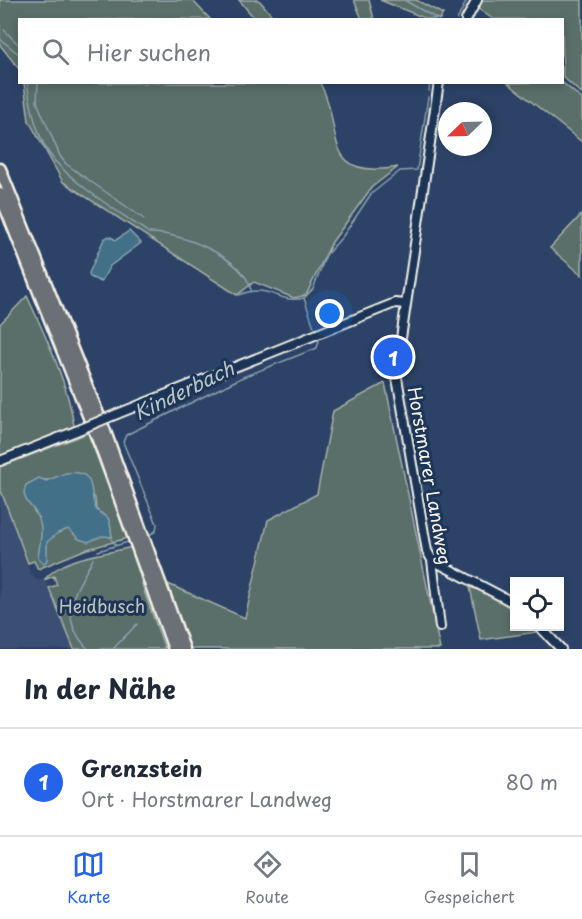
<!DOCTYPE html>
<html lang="de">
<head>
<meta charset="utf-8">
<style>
	body { margin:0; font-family:"Playpen Sans",sans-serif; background:#f2f2f3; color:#1f2937 }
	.controls { position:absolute; right:18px; bottom:18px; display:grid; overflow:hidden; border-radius:0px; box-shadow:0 3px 9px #0003 }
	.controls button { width:54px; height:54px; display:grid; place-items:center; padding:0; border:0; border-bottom:2px solid #e0e1e3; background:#fff; color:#1f2937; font:30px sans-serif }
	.compass { position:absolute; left:438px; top:102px; width:54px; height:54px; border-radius:50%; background:#fff; box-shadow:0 3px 9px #0003; rotate:247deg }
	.you { position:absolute; left:330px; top:314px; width:21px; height:21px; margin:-15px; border:4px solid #fff; border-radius:50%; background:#1a73e8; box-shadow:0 0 0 9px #1a73e833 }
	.badge { display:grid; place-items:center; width:39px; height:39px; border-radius:50%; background:#2563eb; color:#fff; font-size:20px; font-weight:700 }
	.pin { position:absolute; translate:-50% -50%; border:3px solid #fff; box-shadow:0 2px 6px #0006 }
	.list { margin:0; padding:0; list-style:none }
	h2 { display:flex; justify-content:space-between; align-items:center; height:78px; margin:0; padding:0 24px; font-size:26px }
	h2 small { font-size:20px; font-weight:400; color:#747a83 }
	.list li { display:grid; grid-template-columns:39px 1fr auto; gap:18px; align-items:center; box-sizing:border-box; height:108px; padding:0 24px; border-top:2px solid #e0e1e3 }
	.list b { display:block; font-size:22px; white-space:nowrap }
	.list p { margin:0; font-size:20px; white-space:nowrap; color:#747a83 }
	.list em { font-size:20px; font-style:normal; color:#747a83 }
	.icon { flex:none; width:33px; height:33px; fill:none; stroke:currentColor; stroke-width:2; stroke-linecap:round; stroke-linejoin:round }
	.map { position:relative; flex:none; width:582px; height:649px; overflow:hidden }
	.search { position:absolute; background:#fff; box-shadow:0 3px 9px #0003; left:18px; right:18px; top:18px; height:66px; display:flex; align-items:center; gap:15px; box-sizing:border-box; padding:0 21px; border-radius:0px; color:#747a83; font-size:22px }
	.sheet { height:186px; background:#fff }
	nav { display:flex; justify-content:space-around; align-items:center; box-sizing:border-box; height:84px; border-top:2px solid #e0e1e3; background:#fff; font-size:16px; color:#747a83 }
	nav a { display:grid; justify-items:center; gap:3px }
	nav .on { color:#2563eb }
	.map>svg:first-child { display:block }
	.built { fill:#3a5074 }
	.green { fill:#5a6e6a; stroke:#a7b0a9; stroke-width:1.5; fill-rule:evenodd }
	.water { fill:#436f88; stroke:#8aa3ae; stroke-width:1.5 }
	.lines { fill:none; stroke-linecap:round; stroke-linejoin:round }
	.stream { stroke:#8aa3ae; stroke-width:1.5 }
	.minor-casing { stroke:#f4f1e8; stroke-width:12 }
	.highway-casing { stroke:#f4f1e8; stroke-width:15 }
	.minor { stroke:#1d3557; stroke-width:8 }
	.highway { stroke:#6b7074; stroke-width:10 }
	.minor-bridge-casing { stroke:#f4f1e8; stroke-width:12; stroke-linecap:butt }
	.minor-bridge { stroke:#1d3557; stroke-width:8 }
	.labels { text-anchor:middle; stroke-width:6; stroke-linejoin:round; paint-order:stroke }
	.street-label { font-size:18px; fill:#f4f1e8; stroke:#1d3557 }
	.park-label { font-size:18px; fill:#bec3bc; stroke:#1d3557 }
	.water-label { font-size:20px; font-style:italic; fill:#b6c4c6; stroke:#1d3557 }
</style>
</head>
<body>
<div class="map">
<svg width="582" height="649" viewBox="0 0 582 649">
	<rect width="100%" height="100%" fill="#2c4367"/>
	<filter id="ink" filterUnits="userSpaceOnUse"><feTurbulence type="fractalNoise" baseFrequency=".0167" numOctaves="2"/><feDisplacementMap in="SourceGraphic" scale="12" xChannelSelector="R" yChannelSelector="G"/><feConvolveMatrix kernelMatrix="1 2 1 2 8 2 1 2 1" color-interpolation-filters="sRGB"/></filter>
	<g filter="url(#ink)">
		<path class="built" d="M0 487 31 575 33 574 36 580H45L74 649H0Z"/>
		<path class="green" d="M0 0H192L210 19 20 20 19 69 0 45Z
			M239 0H259L275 19H255Z
			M354 0H369L374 19H362Z
			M380 0H416L443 14 440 19H427Z
			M481 0H582V94L563 77 562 20 493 19 477 8Z
			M562 82 582 99V142L508 83Z
			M24 83H320C345 128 318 181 398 167L372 187 332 242 306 295 294 298 254 282 237 295 63 182 29 121Z
			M582 214V275L550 248Z
			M27 296C46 337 68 383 74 426L0 456V324Z
			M385 383 440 649H191L168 584 245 618 268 520 317 494 333 411Z
			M88 433 128 538 84 550 38 569 34 561 28 563 0 488V467ZM41 480H51L95 498 96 509 109 521 112 537 39 520 33 509Z
			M132 547 144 591 165 649H74L49 588 57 585 54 576 44 580C65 555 104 555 132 547Z
			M470 587 491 595 514 611V626L531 627 537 632 481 640Z"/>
		<path class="water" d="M129 231 141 243 110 266 101 282 90 277 89 273 104 239 109 236 116 240Z
			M66 473C99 469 88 494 96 509 99 513 104 514 108 518 111 523 111 532 112 537L102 536 88 542 79 539 68 529 58 533 47 542V560L44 564 38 557C40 540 45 529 36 513 31 505 25 503 24 492L26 485 39 478 46 481Z"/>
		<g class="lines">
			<path class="stream" d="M404 0 439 20
				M457 20 467 0
				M4 30 20 46
				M0 39 20 55
				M27 82C31 108 37 140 54 160 80 189 118 211 149 233 180 232 244 257 251 290
				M38 82 37 102 60 156 66 164 144 219
				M429 91 430 82
				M239 295C269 282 279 305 304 298
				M314 327 304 298 313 289 326 255 343 236 371 194 400 171 417 170 428 97
				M149 535 156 531 157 524 123 442 126 435 243 377 317 348 319 340
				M111 539 116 545
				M98 551 128 542
				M88 649C56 615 75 592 93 559
				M113 649 137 624"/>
			<defs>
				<path id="minor" d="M466 20 477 0
					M439 82 396 372 427 551 432 560 440 627
					M117 414 395 303 405 304
					M0 461 76 431
					M432 560 514 603
					M539 626 561 649"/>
				<path id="highway" d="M0 169 104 429 184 649
					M0 194 104 455 174 649"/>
			</defs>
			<use href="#minor" class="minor-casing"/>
			<use href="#highway" class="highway-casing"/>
			<use href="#minor" class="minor"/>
			<use href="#highway" class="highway"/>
			<defs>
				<path id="minor-bridge" d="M76 431 117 414"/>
			</defs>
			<use href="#minor-bridge" class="minor-bridge-casing"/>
			<use href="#minor-bridge" class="minor-bridge"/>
		</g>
	</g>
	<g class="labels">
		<g class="street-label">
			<text transform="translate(429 476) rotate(80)" y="6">Horstmarer Landweg</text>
		</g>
		<g class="park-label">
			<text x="102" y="613">Heidbusch</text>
		</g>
		<g class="water-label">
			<text transform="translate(184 391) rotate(-26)" y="7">Kinderbach</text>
		</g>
	</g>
</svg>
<div class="controls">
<button><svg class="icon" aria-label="locate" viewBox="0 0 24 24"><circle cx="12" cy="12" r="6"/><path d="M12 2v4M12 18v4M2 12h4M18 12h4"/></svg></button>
</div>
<svg class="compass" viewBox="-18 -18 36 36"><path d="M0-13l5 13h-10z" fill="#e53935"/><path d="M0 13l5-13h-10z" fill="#747a83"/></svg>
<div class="you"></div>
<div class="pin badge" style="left:393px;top:357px">1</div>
<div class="search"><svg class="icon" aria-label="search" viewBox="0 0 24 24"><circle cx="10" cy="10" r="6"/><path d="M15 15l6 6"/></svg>Hier suchen</div>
</div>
<section class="sheet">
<h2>In der Nähe<small></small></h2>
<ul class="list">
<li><span class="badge">1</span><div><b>Grenzstein</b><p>Ort · Horstmarer Landweg</p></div><em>80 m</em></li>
</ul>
</section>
<nav>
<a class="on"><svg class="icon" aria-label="map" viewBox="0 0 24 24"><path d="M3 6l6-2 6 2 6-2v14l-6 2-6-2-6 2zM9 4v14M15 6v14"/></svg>Karte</a>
<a><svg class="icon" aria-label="directions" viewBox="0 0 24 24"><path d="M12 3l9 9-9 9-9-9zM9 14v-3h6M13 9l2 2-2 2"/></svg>Route</a>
<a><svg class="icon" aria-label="saved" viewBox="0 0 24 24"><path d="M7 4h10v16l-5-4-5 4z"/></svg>Gespeichert</a>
</nav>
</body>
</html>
